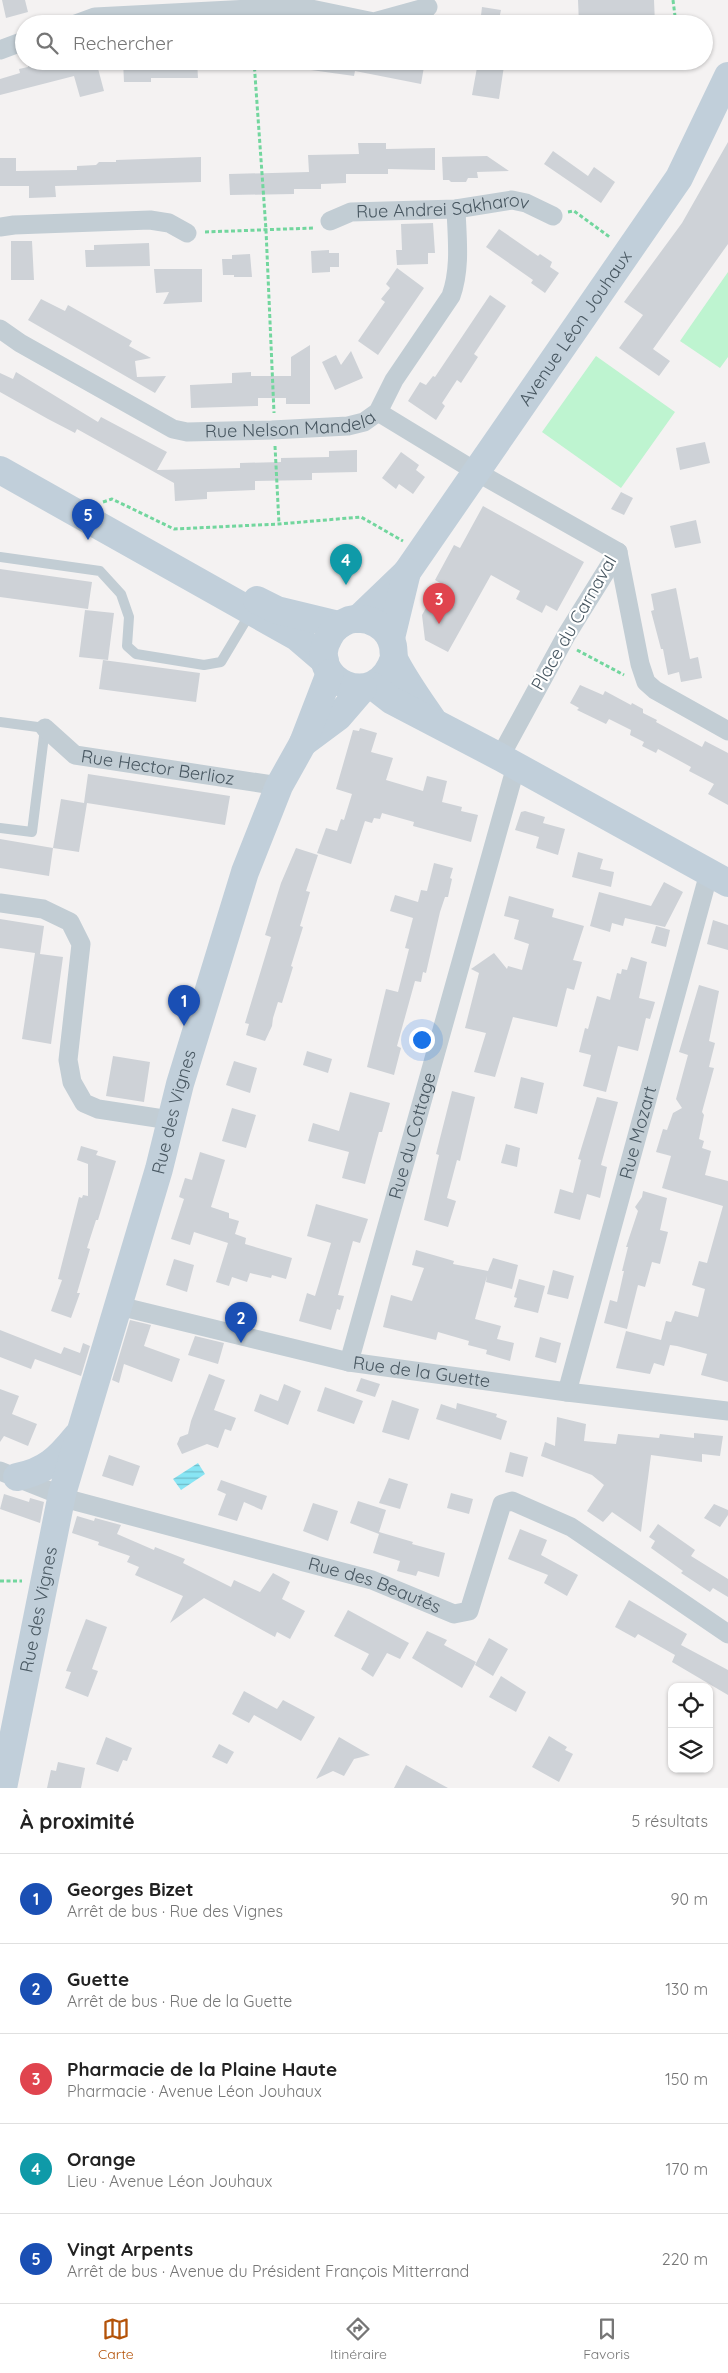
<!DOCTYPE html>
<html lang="fr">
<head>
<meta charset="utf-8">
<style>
	body { margin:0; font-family:Quicksand,sans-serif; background:#f6f6f6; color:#222 }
	.controls { position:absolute; right:15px; bottom:15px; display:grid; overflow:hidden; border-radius:10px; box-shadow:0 1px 4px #0004 }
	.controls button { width:45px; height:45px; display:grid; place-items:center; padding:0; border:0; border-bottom:1px solid #e0e0e0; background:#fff; color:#222; font:25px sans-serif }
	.you { position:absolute; left:421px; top:1039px; width:18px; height:18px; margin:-12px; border:4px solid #fff; border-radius:50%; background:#1a73e8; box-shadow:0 0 0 8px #1a73e833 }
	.badge { display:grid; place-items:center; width:32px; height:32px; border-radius:50%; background:#b45309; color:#fff; font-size:16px; font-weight:700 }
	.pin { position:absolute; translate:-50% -41px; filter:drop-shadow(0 1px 2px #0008) }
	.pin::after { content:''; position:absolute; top:26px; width:18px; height:15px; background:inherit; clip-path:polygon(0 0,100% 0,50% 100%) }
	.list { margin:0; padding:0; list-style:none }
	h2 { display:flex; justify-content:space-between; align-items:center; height:65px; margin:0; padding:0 20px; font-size:21px }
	h2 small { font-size:16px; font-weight:400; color:#767676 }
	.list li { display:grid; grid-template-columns:32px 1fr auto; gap:15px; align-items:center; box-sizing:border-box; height:90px; padding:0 20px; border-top:1px solid #e0e0e0 }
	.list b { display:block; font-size:19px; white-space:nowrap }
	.list p { margin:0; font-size:16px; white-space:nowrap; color:#767676 }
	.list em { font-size:16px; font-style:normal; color:#767676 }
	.icon { flex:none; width:28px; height:28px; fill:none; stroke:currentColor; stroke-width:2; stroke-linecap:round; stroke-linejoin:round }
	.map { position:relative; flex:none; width:728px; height:1788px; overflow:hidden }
	.search { position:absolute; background:#fff; box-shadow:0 1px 4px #0004; left:15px; right:15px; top:15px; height:55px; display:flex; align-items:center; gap:12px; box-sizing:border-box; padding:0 18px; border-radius:28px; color:#767676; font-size:19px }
	.sheet { height:515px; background:#fff }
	nav { display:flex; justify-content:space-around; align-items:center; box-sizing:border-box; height:70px; border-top:1px solid #e0e0e0; background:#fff; font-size:14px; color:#767676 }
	nav a { display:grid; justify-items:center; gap:2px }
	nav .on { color:#b45309 }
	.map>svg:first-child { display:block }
	.grass { fill:#bef4d0 }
	.water { fill:url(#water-rules) }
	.building { fill:#ced2d7 }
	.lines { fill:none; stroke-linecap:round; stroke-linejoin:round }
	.path { stroke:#72d69e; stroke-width:3; stroke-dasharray:4 2.5; stroke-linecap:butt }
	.lane { stroke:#c2cdd4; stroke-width:10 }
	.street { stroke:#c2cdd4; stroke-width:19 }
	.secondary { stroke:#c1cfda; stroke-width:28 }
	.labels { text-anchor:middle; stroke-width:4.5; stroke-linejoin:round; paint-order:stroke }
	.street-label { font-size:18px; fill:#485761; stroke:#fff }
</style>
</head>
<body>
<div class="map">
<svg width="728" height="1788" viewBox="0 0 728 1788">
	<defs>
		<pattern id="water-rules" width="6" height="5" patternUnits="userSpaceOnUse" patternTransform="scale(1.25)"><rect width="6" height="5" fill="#88e5f4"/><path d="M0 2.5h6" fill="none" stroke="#71bcc9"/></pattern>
	</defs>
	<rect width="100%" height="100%" fill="#f4f2f2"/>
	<path class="grass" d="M728 272V357L720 368 680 341Z
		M596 356 675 412 621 488 542 432Z"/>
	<path class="water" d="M198 1463 205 1474 181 1490 173 1479Z"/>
	<path class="building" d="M2 0H25L28 12 6 18Z
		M578 0H654L655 24H579Z
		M482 7 501 10 498 24H480Z
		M36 61H96L104 91 80 97 74 76 0 95V79L20 73 19 69 28 67V63Z
		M123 61H197L198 78H151V82H124Z
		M312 61H425L421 84 355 71 354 76 311 70Z
		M478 62 504 66 499 99 472 95Z
		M728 142V244L653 349 670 361 659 376 619 348 643 315 624 302 682 223Z
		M358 143H386V149L435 148V170L388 169V174H346V183L321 184V189H294V194L230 195 229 174 309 172 308 155 359 154Z
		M553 151 588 176 594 167 615 182 601 203 544 164Z
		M487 156 509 171 477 172 478 178H468L466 182H451L449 180H443L442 157Z
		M201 157V182L55 186 56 197 29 198V186H0V158H16V171L77 170V166L96 165 99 162H116V160Z
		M433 223 435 253H428V264L397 265 396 250H402L401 224Z
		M499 229 538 256 540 254 552 262 550 267 559 273 545 293 531 283 533 280 486 247Z
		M11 241H32L34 280H11Z
		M149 243 150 266 86 267 85 250H94V245Z
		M329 250V253H339V267H330V272L312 273 311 251Z
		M250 254 252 277H234V275H223L222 259H232V255Z
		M397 268 424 288 378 355 358 341 385 302 381 299 390 288 386 284Z
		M154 269H202V302L163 304 169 292 156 293Z
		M490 295 506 306 474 354 478 357 461 383 457 380 442 403 445 406 436 420 408 401 420 382 426 385 433 376 435 377Z
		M41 299 65 311 68 305 132 341 129 346 151 358 135 361 137 377 166 376 155 393 28 320Z
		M310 345V404H286V398H258V406L191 408 190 385 232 383V373L251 372V376H291V357Z
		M351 351 363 378 335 390 322 362 336 355 341 365Z
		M16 372 98 422 101 417 167 452 157 470 240 468V463L281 462V458L329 457V451L357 450V472L312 473V480L255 481V490L207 492V499L175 501 174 483 77 429 75 433 48 419 0 392V373L13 379Z
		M705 442 710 463 680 470 676 448Z
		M401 452 419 465 416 470 425 477 413 494 399 484 396 489 382 478Z
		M621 492 633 498 624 515 611 509Z
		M483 506 584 562 557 611 546 605 542 613 516 599 520 591 491 575 448 652 425 640 422 615 440 583 435 580 454 545 460 548Z
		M696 520 701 543 675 548 670 526Z
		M0 569 92 582 88 609 0 597Z
		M676 588 690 659 698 657 702 678 681 682 679 672 668 675 663 649H661L651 611 654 610 651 594Z
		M85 610 114 613 108 660 79 657Z
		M103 660 200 673 196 702 99 689Z
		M580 685 603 695 605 691 631 705 632 703 643 709V713L657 720 656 722 702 747 705 741 728 753V805L708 794 714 784 689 771 691 767 658 749 656 753 642 746 644 742 630 735 631 730 609 719 606 724 577 710 579 708 570 703Z
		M360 728 377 733 371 752 393 758 386 780 423 791 427 776 447 781 442 802 462 807 461 811 478 815 471 842 413 826 414 822 382 813 380 819 374 818 372 823 365 821 351 864 317 853 326 828 337 831 341 819 344 820 352 794 336 789 353 730 359 731Z
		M88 774 230 796 225 825 87 803 79 852 53 848 61 799 84 803Z
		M525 811 545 817 543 823 565 829 558 855 536 848 539 837 515 830 521 812Z
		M0 839 53 848 49 876 0 868Z
		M296 848 318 855 306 891 310 892 300 926 303 927 291 966 293 967 282 1003 278 1002 273 1018 272 1026 265 1041 246 1035 249 1024 245 1023 271 937 265 935 281 883Z
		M578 852 603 859 600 869 614 872 611 887 572 877Z
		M434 863 453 868 450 878 452 879 448 897H445L440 912 426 973 423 972 421 982 415 981 397 1046 401 1048 394 1075 367 1067 386 989 398 992 409 949 405 948 413 918 390 911 395 895 418 902 421 890 427 891Z
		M664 882 683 892 665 927 625 918 623 926 612 923 610 932 590 926 599 892 651 906Z
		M509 896 554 909 552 917 584 926 573 960 582 962 574 990 567 988 557 1027 513 1017 495 1077 474 1072 486 1033 465 1028 479 973 471 969 494 953 507 969 508 966 522 970 529 944 514 939 519 920 504 916Z
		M0 919 44 926 40 954 63 957 51 1044 22 1039 35 953 0 948Z
		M713 920 728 925V950L707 944Z
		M656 926 670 930 666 947 651 943Z
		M631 957 647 962 639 998 655 1002 650 1019 646 1018 638 1051 618 1046 606 1092 583 1086 591 1055 579 1052 585 1028 588 1029 597 996 610 1000 617 973 621 974 622 969 627 970Z
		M699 985 719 991 709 1041 715 1043 709 1067 714 1068 702 1112 704 1115 699 1139 704 1141 702 1148 711 1151 705 1175 728 1181V1382L701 1375 707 1354 677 1346 670 1345 664 1366 654 1363 650 1374 616 1368 626 1331 661 1340 666 1321 671 1322 675 1311 698 1317 705 1289 692 1285 699 1261 707 1263 723 1206 662 1188 671 1156 656 1152 663 1129 667 1130 673 1113 682 1108 676 1099 688 1055 679 1052Z
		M307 1051 332 1059 328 1073 303 1065Z
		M113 1056 150 1062 144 1102 106 1096Z
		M234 1061 257 1068 250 1093 226 1085Z
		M521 1077 544 1083 537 1114 514 1108Z
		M452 1091 475 1097 460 1161 457 1160 447 1198 456 1201 448 1227 424 1220 439 1155 436 1154Z
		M350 1092 390 1103 382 1132H379L365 1184 342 1178 349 1152 308 1141 313 1123 339 1131Z
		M597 1097 618 1102 601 1165 607 1167 600 1198 587 1194 580 1220 554 1213 560 1189 573 1193 581 1160 578 1159Z
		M232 1108 256 1115 246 1148 222 1141Z
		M506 1144 520 1148 517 1167 501 1163Z
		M81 1146 98 1151 96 1155 116 1161 98 1220H96L87 1248 90 1249 77 1293H80L71 1318 51 1311 62 1280 58 1279 79 1197 82 1198 83 1195 88 1196V1164L77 1160Z
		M200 1152 225 1160 211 1207 229 1213V1218L239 1221 235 1234 246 1238 245 1244 292 1258 286 1279 272 1275 271 1278 250 1273 247 1282 232 1277 229 1286 216 1282 228 1243 194 1232 190 1245 171 1239 184 1199 179 1197 185 1178 192 1180Z
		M643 1191 667 1198 660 1230 668 1232 660 1264 652 1262 645 1287 638 1285 627 1329 604 1323 610 1300 617 1302 624 1271H622L628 1247H626L638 1211 635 1207 642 1197Z
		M316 1204 368 1219 360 1243 353 1241 338 1295 344 1296 340 1310 337 1309 331 1330 299 1321 307 1293 315 1296 331 1243 307 1236Z
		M416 1250 454 1261 453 1264 488 1271 493 1258 518 1265 512 1289 486 1282 487 1276 475 1319 501 1326 497 1339 514 1343 510 1361 486 1354 487 1350 468 1345 469 1341 438 1332 436 1340 383 1327 391 1295 412 1301 424 1268 412 1265Z
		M174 1259 194 1265 187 1292 166 1285Z
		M553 1270 574 1276 568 1299 547 1294Z
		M519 1279 545 1286 538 1313 514 1307 517 1298 514 1297Z
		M130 1320 151 1325 144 1346 180 1359 172 1382 124 1364 119 1383 112 1380Z
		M0 1330 61 1354 64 1347 80 1353 83 1343 90 1346 81 1376 35 1359 31 1369 0 1357Z
		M195 1336 224 1343 218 1364 188 1355Z
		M540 1337 561 1343 556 1363 535 1357Z
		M209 1374 225 1380 214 1410 236 1418 231 1431 225 1429 218 1448 207 1444 182 1454 177 1444 180 1437 188 1434 191 1421Z
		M361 1378 380 1384 375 1397 356 1391Z
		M284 1384 301 1391 288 1425 254 1411 260 1394 278 1401Z
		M325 1387 363 1401 354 1424 317 1411Z
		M0 1389 19 1396 12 1414 37 1424 28 1446 4 1436 0 1442Z
		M392 1400 419 1409 409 1440 382 1432Z
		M457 1403 497 1414 496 1417 507 1421 501 1440 436 1419 441 1404 456 1409Z
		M557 1417 586 1424 584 1441 616 1444 618 1434 659 1438 660 1434 694 1438V1433L723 1436 720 1456 702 1454V1462L651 1455 641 1532 612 1512 603 1522 587 1511 604 1485 592 1475 541 1456 545 1442 555 1446Z
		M510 1452 528 1457 523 1477 505 1472Z
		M109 1455 140 1466 133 1486 102 1476Z
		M389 1478 408 1484 400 1509 379 1503Z
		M221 1480 267 1496 262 1510 244 1502 237 1521 218 1515 226 1494 217 1490Z
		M451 1493 473 1499 469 1514 447 1508Z
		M4 1494 29 1502 30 1498 44 1502 40 1523 0 1509Z
		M358 1501 386 1510 379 1532 413 1542 412 1544 445 1553 439 1577 418 1571 416 1576 397 1571 400 1561 373 1553 379 1534 350 1523Z
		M313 1503 338 1511 328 1541 303 1531Z
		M714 1504 728 1510V1515L720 1527 704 1518Z
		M77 1516 94 1521 95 1518 121 1525 117 1534 154 1550 155 1547 185 1559 183 1563 231 1587 234 1580 260 1592 273 1573 290 1582 282 1599 305 1611 290 1639 277 1632 275 1637 204 1598 170 1623 183 1596 135 1575 139 1567 127 1562 130 1556 98 1545 99 1542 72 1533Z
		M658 1524 695 1550 691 1556 728 1579V1597L713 1588 710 1592 681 1573 683 1571 651 1548 655 1541 649 1537Z
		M520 1529 547 1540 541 1555 578 1575 567 1596 544 1583 548 1575 508 1559Z
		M629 1600 687 1634 681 1645 728 1670V1695L672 1662 675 1655 638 1634 635 1638 615 1627Z
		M348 1610 409 1643 400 1659 387 1653 373 1677 361 1669 369 1654 334 1636Z
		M86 1619 107 1627 92 1669 98 1671 88 1697 65 1688 71 1672 66 1671Z
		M427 1631 447 1640 444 1645 476 1662 462 1688 412 1658Z
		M489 1638 508 1649 493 1676 475 1665Z
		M501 1676 526 1692 516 1712 489 1697Z
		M244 1691 277 1709 283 1700 315 1717 301 1741 254 1715 249 1723 232 1714Z
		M549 1736 567 1747 565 1750 573 1754 559 1782 532 1767Z
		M106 1737 132 1748 127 1761 123 1760 118 1772 96 1764Z
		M339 1737 370 1755 354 1759 344 1776 333 1771 316 1779Z
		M219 1744 234 1752 227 1764 212 1757Z
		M58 1762 85 1768 81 1788H47L51 1770 56 1771Z
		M406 1765 448 1788H394Z"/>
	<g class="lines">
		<path class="path" d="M673 0 676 24
			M254 61 266 230 274 413
			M568 212 574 211 611 238
			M205 232 313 228
			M275 446 279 524
			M103 502 112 499 174 529 279 524 361 517 403 541
			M577 650 624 675
			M0 1581H22"/>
		<path class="lane" d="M0 557 100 571 121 594 129 617 127 646 136 654 204 665 221 662 251 612
			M0 722 45 728 32 832 0 828"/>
		<g class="street">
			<path d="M76 24 95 17 250 9H311L374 22 428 7"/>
			<path d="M0 50 24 41"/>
			<path id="s1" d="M330 221 351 212 456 209 512 200 526 203 553 216"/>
			<path d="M0 227 14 225 150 220 169 223 187 233"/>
			<path id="s2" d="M0 329 20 343 173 429 187 432 272 430 348 426 364 422 378 412 394 380 451 296C461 268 457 238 456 209"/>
			<path d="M378 412 475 471 618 552 567 634 500 757"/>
			<path d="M618 552 640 664 646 682 655 690 728 731"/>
			<path id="s3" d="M45 728 75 755 279 786"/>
			<path d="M0 903 43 909 70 922 81 944 68 1060 72 1082 84 1103 98 1109 170 1120"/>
			<path id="s4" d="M119 1306 349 1362 567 1392 728 1411"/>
			<path id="s5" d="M349 1362 516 766"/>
			<path id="s6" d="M567 1392 709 873"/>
			<path id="s7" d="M0 1471 75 1501 372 1580 454 1614 469 1611 502 1504 512 1501 571 1527 728 1634"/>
		</g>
		<g class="secondary">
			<path d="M0 470 297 637 325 661"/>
			<path d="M257 600 277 610 339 625"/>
			<path id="s8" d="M358 619 407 572 679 178 728 76"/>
			<path d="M391 638 407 572"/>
			<path d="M394 658C376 715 304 679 329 637 333 629 341 623 349 620 369 615 389 627 393 646 394 652 393 656 395 661 406 682 419 700 432 719"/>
			<path d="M373 686 391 700 500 757 728 883"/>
			<path d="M303 743 338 717 363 688"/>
			<path d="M17 1477C46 1471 58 1459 76 1437"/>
			<path id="s9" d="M3 1788 62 1494 159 1169 180 1084 245 872 279 786 303 743 330 673"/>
		</g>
	</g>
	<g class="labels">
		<g class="street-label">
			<text dy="6" stroke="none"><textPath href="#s1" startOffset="115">Rue Andrei Sakharov</textPath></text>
			<text dy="6" stroke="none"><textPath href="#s8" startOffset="364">Avenue Léon Jouhaux</textPath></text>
			<text dy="6" stroke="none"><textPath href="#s2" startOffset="318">Rue Nelson Mandela</textPath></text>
			<text transform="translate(574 623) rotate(-60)" y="6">Place du Carnaval</text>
			<text dy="6" stroke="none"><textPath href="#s3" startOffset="124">Rue Hector Berlioz</textPath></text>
			<text dy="6" stroke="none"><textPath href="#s9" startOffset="698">Rue des Vignes</textPath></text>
			<text dy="6" stroke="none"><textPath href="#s6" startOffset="269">Rue Mozart</textPath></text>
			<text dy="6" stroke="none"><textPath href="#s5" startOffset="235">Rue du Cottage</textPath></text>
			<text dy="6" stroke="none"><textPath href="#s4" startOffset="310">Rue de la Guette</textPath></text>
			<text dy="6" stroke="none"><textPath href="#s7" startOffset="392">Rue des Beautés</textPath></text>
			<text dy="6" stroke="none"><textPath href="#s9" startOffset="182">Rue des Vignes</textPath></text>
		</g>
	</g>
</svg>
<div class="controls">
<button><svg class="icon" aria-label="locate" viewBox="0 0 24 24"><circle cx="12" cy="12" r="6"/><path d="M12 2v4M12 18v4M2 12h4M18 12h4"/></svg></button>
<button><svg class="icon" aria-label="layers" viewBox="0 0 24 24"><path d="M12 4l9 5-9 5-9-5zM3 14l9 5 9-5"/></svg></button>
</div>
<div class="you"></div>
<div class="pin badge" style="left:184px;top:1026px;background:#1a4fb4">1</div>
<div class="pin badge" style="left:241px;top:1343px;background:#1a4fb4">2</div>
<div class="pin badge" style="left:439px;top:624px;background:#e0444e">3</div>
<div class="pin badge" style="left:346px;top:585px;background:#0f9aa8">4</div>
<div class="pin badge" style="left:88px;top:540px;background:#1a4fb4">5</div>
<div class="search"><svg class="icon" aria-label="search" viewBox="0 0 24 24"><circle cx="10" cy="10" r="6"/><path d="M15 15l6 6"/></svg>Rechercher</div>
</div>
<section class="sheet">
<h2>À proximité<small>5 résultats</small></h2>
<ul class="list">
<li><span class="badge" style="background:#1a4fb4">1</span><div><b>Georges Bizet</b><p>Arrêt de bus · Rue des Vignes</p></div><em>90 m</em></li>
<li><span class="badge" style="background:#1a4fb4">2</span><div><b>Guette</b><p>Arrêt de bus · Rue de la Guette</p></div><em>130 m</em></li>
<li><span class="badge" style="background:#e0444e">3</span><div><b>Pharmacie de la Plaine Haute</b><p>Pharmacie · Avenue Léon Jouhaux</p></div><em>150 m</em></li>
<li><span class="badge" style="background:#0f9aa8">4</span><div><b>Orange</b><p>Lieu · Avenue Léon Jouhaux</p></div><em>170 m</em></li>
<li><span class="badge" style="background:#1a4fb4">5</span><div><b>Vingt Arpents</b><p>Arrêt de bus · Avenue du Président François Mitterrand</p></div><em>220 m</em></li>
</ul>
</section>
<nav>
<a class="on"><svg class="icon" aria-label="map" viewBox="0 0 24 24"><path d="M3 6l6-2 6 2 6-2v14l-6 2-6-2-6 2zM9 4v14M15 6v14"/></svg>Carte</a>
<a><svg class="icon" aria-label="directions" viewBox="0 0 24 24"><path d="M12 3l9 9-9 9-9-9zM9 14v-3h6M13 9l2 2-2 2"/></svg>Itinéraire</a>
<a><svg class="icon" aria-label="saved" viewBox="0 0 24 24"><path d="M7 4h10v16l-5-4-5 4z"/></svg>Favoris</a>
</nav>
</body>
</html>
